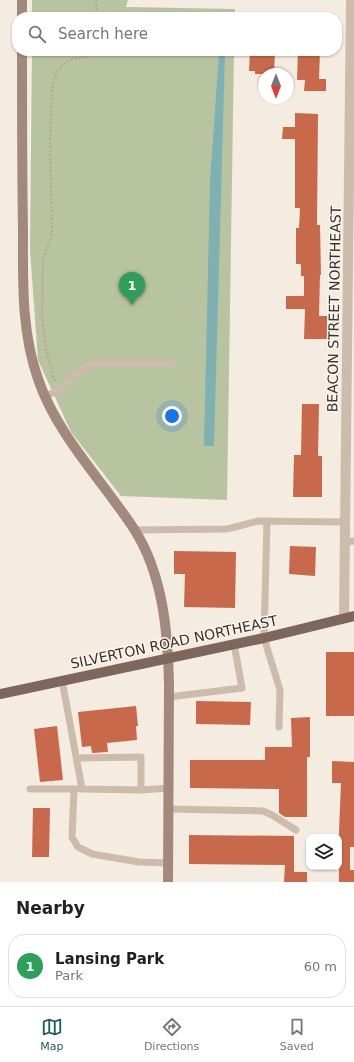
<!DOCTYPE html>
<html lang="en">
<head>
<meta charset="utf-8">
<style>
	body { margin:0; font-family:"DejaVu Sans",sans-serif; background:#f6f6f6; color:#222 }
	.controls { position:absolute; right:12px; bottom:12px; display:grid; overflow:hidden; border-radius:8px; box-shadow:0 1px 3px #0004 }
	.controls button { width:36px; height:36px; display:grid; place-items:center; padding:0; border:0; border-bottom:1px solid #e0e0e0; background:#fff; color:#222; font:20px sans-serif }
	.compass { position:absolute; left:258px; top:68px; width:36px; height:36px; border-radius:50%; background:#fff; box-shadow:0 1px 3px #0004; rotate:180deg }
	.you { position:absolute; left:172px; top:416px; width:14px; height:14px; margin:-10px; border:3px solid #fff; border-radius:50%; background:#1a73e8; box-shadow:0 0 0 6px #1a73e833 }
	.badge { display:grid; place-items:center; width:26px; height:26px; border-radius:50%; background:#1f5a5e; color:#fff; font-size:13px; font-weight:700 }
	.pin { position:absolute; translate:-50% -33px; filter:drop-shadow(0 1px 2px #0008) }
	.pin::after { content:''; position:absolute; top:21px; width:14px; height:12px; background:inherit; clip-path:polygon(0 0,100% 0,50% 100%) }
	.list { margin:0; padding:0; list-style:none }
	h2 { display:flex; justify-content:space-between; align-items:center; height:52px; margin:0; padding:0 16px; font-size:17px }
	h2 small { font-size:13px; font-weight:400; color:#767676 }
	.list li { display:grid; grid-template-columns:26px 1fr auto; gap:12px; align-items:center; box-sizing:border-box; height:64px; margin:0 8px 8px; padding:0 8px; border:1px solid #e0e0e0; border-radius:16px }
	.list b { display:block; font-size:15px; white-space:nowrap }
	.list p { margin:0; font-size:13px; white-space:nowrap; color:#767676 }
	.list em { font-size:13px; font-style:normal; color:#767676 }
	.icon { flex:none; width:22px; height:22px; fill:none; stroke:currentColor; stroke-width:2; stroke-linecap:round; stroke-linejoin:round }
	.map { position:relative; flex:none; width:354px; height:882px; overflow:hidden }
	.search { position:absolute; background:#fff; box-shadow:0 1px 3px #0004; left:12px; right:12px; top:12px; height:44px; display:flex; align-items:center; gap:10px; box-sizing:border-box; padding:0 14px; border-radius:16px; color:#767676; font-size:15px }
	.sheet { height:124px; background:#fff }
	nav { display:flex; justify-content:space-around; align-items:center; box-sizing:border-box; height:56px; border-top:1px solid #e0e0e0; background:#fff; font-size:11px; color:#767676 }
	nav a { display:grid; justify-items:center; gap:2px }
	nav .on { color:#1f5a5e }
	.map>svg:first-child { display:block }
	.green { fill:#b8c4a0 }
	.water { fill:#7fb0b2 }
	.building { fill:#c8694b }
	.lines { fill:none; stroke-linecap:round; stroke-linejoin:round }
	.path { stroke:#b9a596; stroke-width:2; stroke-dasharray:2 2; stroke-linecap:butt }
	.lane { stroke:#cdbbac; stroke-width:7 }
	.street { stroke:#cdbbac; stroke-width:10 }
	.secondary { stroke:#a18a7d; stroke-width:10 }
	.primary { stroke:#7d675c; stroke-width:10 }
	.labels { text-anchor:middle; stroke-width:3; stroke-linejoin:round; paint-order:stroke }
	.street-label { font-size:14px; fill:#3b302b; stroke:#fbf5ee }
</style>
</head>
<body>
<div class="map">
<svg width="354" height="882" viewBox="0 0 354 882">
	<rect width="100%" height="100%" fill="#f4ebe1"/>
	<path class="green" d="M32 0H128L126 7 235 9V17H32Z
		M32 51H234L227 500 121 496 71 432 38 360 30 250Z"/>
	<path class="water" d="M216 51 225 52 214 446H204L210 180 219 54Z"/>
	<path class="building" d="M250 51H275L274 74H255V71H249Z
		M298 51H320L319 79H326V91H304L305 80H297Z
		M295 113 318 114 317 225H320L321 275H320L319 316H327V339H304L305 309H286V296H304V276H301V264H296V228H299L300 208H295V139H282L283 127H295Z
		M302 404H319L318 456H322V497H293L294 455H301Z
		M290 546 316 547 315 576 289 574Z
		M174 551 236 552 235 608 184 607 185 574H174Z
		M326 652H354V716H326Z
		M196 701 251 702 250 725 196 724Z
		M136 706 138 726H136L137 740 107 743 108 752 92 753 91 746 82 747 78 712Z
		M310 717V757H307V817H285L279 813V789L190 788V760H265V747H292L291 718Z
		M57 726 63 780 40 782 34 729Z
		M332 761 354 762V847H350V870H354V882H339V831L341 783H332Z
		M33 808H50L49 857H32Z
		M189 835 294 836V872H307V882H284L285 865 189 864Z"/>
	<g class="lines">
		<path class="path" d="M96 0 97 17
			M55 381 46 349 42 315 43 259 52 234 50 141 52 89 54 79 57 72 62 65 70 60 86 57 93 51"/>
		<path class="lane" d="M45 396C51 394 57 392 62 387 73 378 80 368 93 363H173
			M267 521 264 638 280 690 279 727
			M134 530 227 529 258 521 345 522
			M345 542 354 541
			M62 680 82 789 141 790 169 788
			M169 697 242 688 234 644
			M77 758 141 757V790
			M30 789H78
			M74 789 72 837 78 847 92 854 139 862 168 863
			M169 809 263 811 272 815 296 830"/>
		<path class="street" d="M344 618 351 0"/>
		<path class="secondary" d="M22 17V0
			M22 51C22 111 22 170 23 230 23 281 21 330 38 379 57 435 102 480 134 529 163 574 168 632 169 685L168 882"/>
		<path class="primary" d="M0 694 264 638 354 616"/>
	</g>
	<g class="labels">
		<g class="street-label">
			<text transform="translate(334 309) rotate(-89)" y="5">BEACON STREET NORTHEAST</text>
			<text transform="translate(174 642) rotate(-12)" y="5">SILVERTON ROAD NORTHEAST</text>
		</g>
	</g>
</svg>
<div class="controls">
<button><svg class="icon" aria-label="layers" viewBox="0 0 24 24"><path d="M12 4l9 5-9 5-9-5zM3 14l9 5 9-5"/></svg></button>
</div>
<svg class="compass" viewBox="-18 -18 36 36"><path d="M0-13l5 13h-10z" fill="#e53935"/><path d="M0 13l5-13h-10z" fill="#767676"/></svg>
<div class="you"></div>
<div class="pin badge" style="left:132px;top:305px;background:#2e9e5b">1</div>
<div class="search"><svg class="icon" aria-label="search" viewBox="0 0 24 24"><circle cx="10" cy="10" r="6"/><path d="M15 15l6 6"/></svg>Search here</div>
</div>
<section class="sheet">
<h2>Nearby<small></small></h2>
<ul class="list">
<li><span class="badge" style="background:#2e9e5b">1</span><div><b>Lansing Park</b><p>Park</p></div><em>60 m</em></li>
</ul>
</section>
<nav>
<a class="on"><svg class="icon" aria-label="map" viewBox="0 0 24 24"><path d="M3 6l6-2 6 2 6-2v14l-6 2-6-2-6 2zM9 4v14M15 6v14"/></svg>Map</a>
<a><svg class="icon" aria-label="directions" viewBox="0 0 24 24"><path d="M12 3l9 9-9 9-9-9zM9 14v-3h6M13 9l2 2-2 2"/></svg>Directions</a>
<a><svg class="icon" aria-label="saved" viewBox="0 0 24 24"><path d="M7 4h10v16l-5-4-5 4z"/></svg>Saved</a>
</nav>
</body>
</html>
